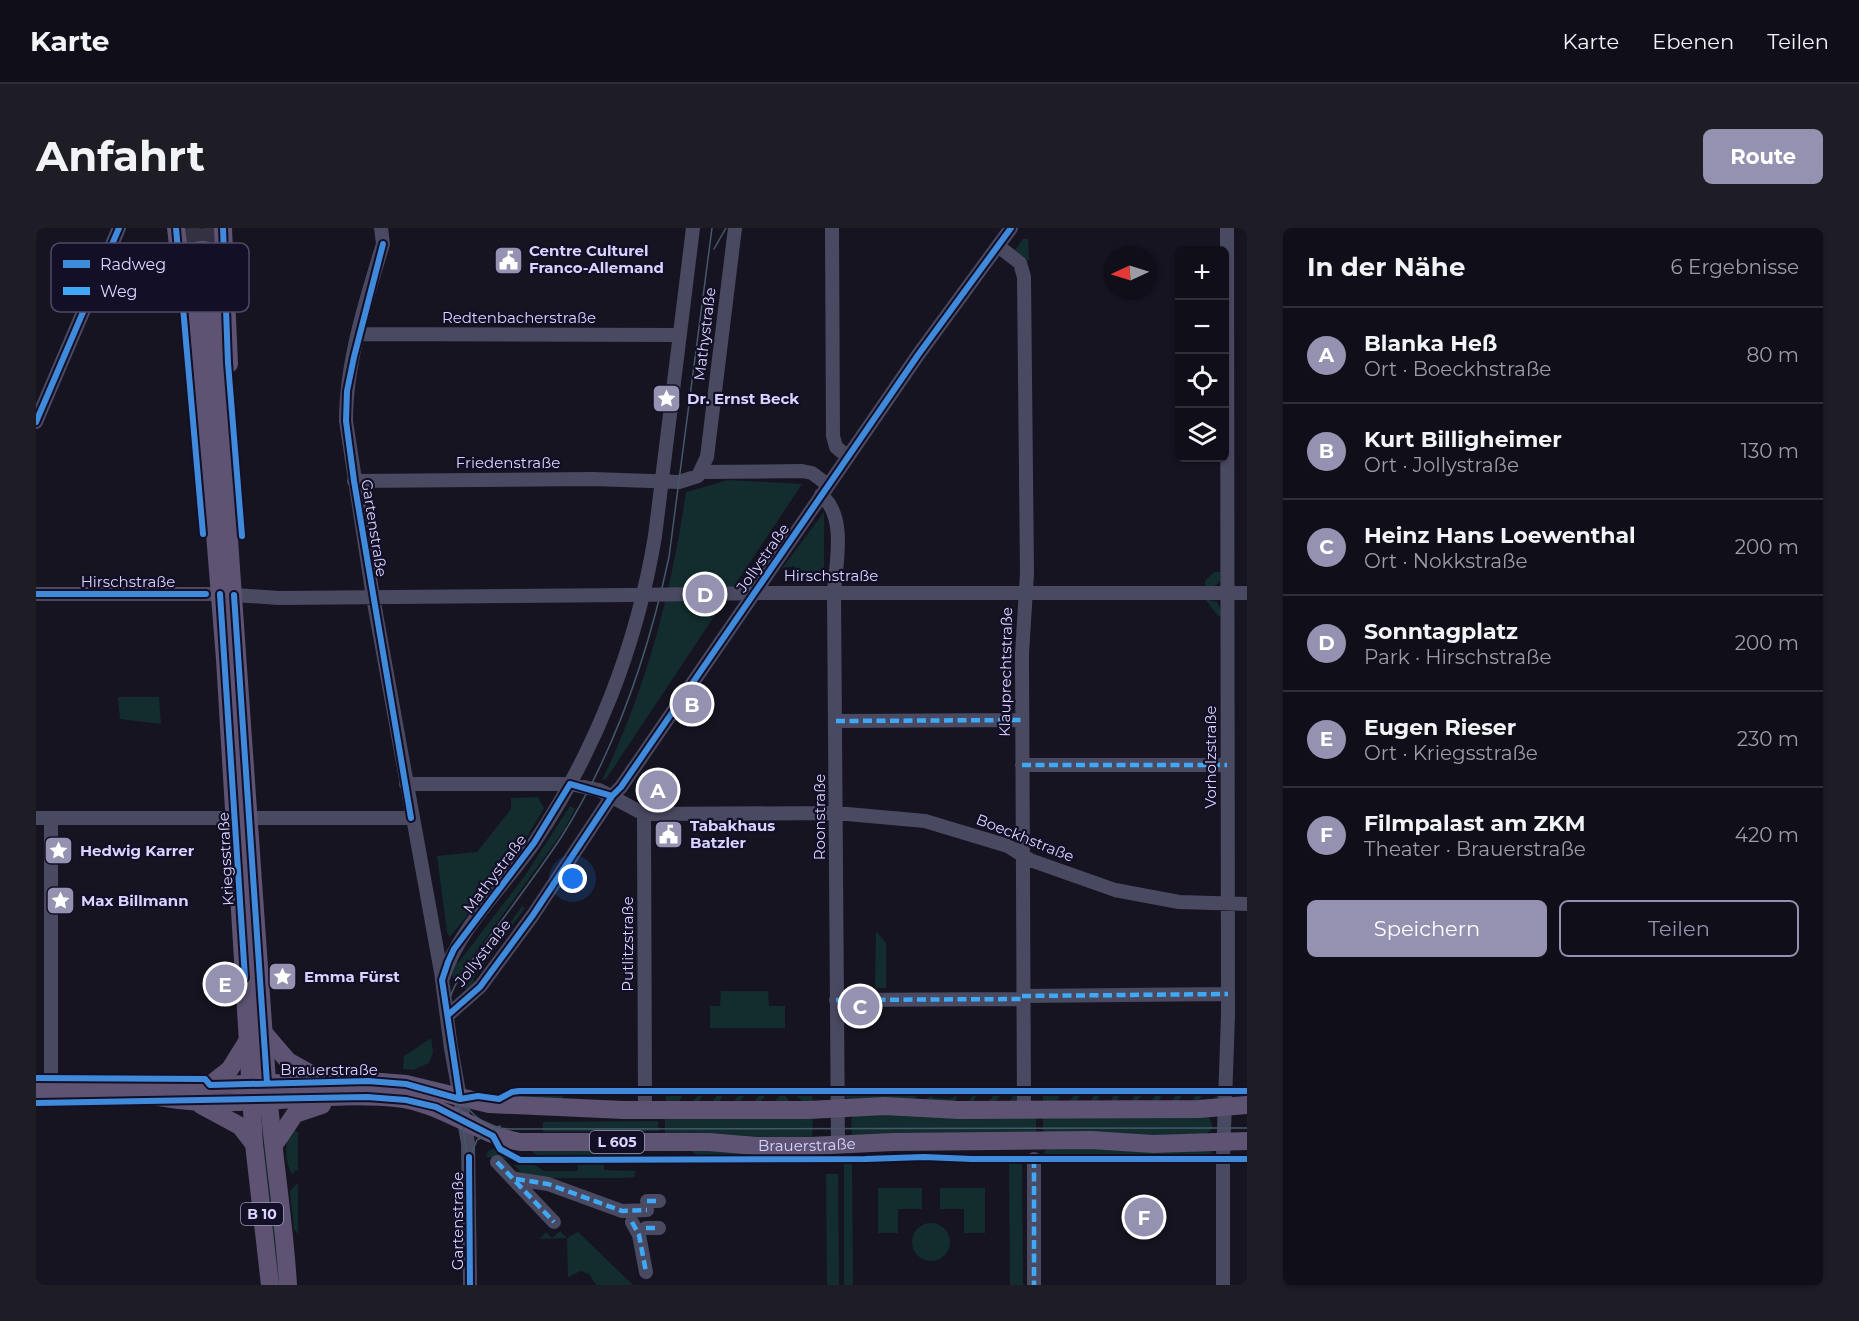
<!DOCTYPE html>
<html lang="de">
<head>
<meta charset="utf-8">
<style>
	body { margin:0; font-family:Montserrat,sans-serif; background:#1e1d26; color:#f1f3f6 }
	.controls { position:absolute; right:18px; top:18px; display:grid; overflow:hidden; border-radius:9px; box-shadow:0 2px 4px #0004 }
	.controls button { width:54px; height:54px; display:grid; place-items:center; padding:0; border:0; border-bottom:2px solid #302f38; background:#100f19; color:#f1f3f6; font:30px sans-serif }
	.compass { position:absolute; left:1067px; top:18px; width:54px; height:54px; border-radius:50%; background:#100f19; box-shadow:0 2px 4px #0004; rotate:266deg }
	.you { position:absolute; left:537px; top:651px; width:21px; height:21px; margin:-15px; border:4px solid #fff; border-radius:50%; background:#1a73e8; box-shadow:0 0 0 9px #1a73e833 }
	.badge { display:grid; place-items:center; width:39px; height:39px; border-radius:50%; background:#9591b1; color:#fff; font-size:20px; font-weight:700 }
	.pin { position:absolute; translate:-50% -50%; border:3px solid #fff; box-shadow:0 2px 6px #0006 }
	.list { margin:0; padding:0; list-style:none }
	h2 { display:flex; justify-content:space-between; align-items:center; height:78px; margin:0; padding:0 24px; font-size:26px }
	h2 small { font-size:20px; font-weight:400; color:#9c9ca2 }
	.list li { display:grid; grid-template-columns:39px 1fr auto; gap:18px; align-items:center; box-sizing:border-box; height:96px; padding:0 24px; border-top:2px solid #302f38 }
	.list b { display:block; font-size:22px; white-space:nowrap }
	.list p { margin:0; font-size:20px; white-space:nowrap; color:#9c9ca2 }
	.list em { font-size:20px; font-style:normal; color:#9c9ca2 }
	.actions { display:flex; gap:12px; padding:18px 24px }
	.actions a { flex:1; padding:14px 0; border:2px solid #9591b1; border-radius:9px; text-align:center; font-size:21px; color:#9591b1 }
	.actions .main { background:#9591b1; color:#fff }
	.icon { flex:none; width:33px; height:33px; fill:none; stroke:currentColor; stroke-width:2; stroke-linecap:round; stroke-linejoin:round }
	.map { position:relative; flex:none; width:1211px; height:1057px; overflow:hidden; border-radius:9px }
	header { display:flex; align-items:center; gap:36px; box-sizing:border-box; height:84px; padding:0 30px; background:#100f19; border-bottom:2px solid #302f38 }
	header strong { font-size:28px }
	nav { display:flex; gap:33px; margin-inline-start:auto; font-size:21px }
	.intro { display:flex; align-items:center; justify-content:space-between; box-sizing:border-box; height:144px; padding:0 36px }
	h1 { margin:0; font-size:42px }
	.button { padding:15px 27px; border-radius:9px; background:#9591b1; color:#fff; font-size:21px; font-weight:700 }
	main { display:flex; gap:36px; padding:0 36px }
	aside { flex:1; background:#100f19; border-radius:9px; box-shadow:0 2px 4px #0004 }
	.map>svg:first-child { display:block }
	.green { fill:#132c2d }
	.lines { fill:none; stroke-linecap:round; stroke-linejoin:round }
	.major-tunnel { stroke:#333142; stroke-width:18; stroke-dasharray:18 9; stroke-linecap:butt }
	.minor { stroke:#4a4962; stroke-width:14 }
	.major { stroke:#5e5373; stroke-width:18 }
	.tram { stroke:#43596b; stroke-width:1.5 }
	.minor-bridge { stroke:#4a4962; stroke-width:14 }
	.quiet { stroke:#3fa9f5; stroke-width:4.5; stroke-dasharray:9 4.5; stroke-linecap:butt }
	.cycleway-casing { stroke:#130f26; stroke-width:10 }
	.cycleway { stroke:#408adc; stroke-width:6 }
	.labels { text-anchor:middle; stroke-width:4.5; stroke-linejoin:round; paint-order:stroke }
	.shield { fill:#130f26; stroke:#9e99be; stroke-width:1.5 }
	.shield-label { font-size:14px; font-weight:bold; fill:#d9d4ff }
	.poi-label { font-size:15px; font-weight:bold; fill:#d9d4ff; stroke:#130f26; text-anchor:start }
	.street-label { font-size:15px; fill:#d9d4ff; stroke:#130f26 }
	.key { fill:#130f26; stroke:#4e4a67; stroke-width:1.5 }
	.key-label { font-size:16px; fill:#d9d4ff }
</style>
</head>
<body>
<header>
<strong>Karte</strong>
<nav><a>Karte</a><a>Ebenen</a><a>Teilen</a></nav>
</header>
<div class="intro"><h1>Anfahrt</h1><a class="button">Route</a></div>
<main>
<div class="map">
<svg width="1211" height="1057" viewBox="0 0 1211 1057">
	<rect width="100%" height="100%" fill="#161421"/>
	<path class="green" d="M987 11H992L993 33 979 22Z
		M692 252 766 256 570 551 566 552C611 460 635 365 650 264Z
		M788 284V339L777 349H759V338L746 340Z
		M1178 344H1188C1185 356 1181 358 1169 360V353Z
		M1169 371 1181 374 1188 388H1182Z
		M82 469H123L125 496 84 491Z
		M502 569 508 580 486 617 480 614 478 618 483 622 414 709 411 704 401 628 441 624 475 581V570Z
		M534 578 539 581 528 602 418 754 415 741 418 731 422 735 488 649Z
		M486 678 489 680 437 751 441 757 435 763 428 761Z
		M840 703 850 715V760H839Z
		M685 763H732L733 778H749V800H674V778H684Z
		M395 810 397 824 393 835 377 842 367 841 368 828Z
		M776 863 777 876 766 873 757 864Z
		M528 864 531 865 523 873 487 874V865Z
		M806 864H885L878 872H812Z
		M1007 866H1025L1021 872 1033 874 1039 866H1045L1041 872 1054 874 1059 866H1065L1061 872 1074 874 1079 866H1085L1081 872 1095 874 1100 866H1106L1102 872 1115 874 1120 866H1127L1123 872 1135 874 1141 866H1147L1143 872 1146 874H1155L1161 866H1167L1163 872 1176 874 1181 867 1187 869 1183 874 1163 877H1007Z
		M630 867H647L643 873 650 876 652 873 656 875 662 867H667L663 873 675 876 681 867H687L684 873 691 876 693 874 696 876 703 867H709L704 873 717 876 723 867H730L725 873 737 876 744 867H749L754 875 752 878H630Z
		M922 867 919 873 932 875 937 867H941L936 875H951L957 868 965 867 960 873 966 876 969 872 972 875 978 867 983 868 981 874 975 877H920L888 872 895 868 897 870 914 871Z
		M819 887H1000V909L816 908 815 891Z
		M1007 887 1173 889 1177 900 1168 908 1007 909Z
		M629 888H777L776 909H629Z
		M225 891 245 1057H240Z
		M622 893 623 903 507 904V894Z
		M254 897 262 905V942L258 943 257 947C247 934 250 912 254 897Z
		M651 918 776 923V927L661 928Z
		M459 920 476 930V932L450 929 452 923Z
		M493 920 603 921 606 928H501Z
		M1011 920 1173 923 1177 926 1007 927Z
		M973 935H986L987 1057H974Z
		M542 936H568V942L600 943 598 949 584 950H491L478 937H499L508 943H542Z
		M808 936H816L817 1057H808Z
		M790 946H802L803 1057H791Z
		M262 955V1006L258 1001 254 963Z
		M842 960H886V981H862V1005H842Z
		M904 960H949V1005H928V981H904Z
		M876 1014a19 19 0 1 1 38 0a19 19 0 1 1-38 0Z
		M524 1003 531 1010 542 1004 597 1057H560L553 1046 545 1043 532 1049 531 1010 504 1011 510 1004 516 1010Z"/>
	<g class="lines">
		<path class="major-tunnel" d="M155 0 158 40
			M169 0 174 36"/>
		<path class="minor" d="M345 0 347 16C330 72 310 134 310 193L337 369 405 744 415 820 432 915 434 1057
			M796 0 797 208 800 219 812 229
			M962 18 984 35 988 49 991 345 986 426 988 882
			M323 106 644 107
			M0 194 83 0
			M665 244 766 243 776 245 792 257
			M318 253 557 251 643 254 662 248 671 229 699 0
			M785 267C811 288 800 334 798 364L802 917
			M734 365H1211
			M0 366H184
			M198 367 243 370 594 367
			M800 493 986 492
			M986 537H1191
			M370 556H534L563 562 608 586 609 882
			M608 586 800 585 889 593 972 618 994 632 1079 662 1143 674 1211 676
			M0 590H200
			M15 590V863
			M214 590H375
			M407 750C422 701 469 657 498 615 560 523 601 417 619 308L657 0
			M986 768 1192 766
			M800 772 986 771
			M412 787 444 759 497 687 576 568 585 559 882 127 975 0
			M998 931V1057
			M461 934 518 994
			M480 951 512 956 586 983 611 982
			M611 973H623
			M596 994 603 1007 610 1044
			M610 1000H623
			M1187 1057V932L1192 787 1191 0"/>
		<g class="major">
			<path d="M140 0 148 67"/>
			<path d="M187 0 193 136"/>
			<path d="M174 41C195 312 211 583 231 853 236 921 248 989 252 1057"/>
			<path d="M158 42 189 431 218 916 234 1057"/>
			<path d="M146 45 155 26C172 15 182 30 189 44"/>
			<path d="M228 805 252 833 284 851"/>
			<path d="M174 857 194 841 212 812"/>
			<path d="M0 863H98L127 858 332 853 370 856 453 876 588 882H772L849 878 923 882 1163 881 1211 877"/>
			<path id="s1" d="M105 865C188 887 276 862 360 870 406 875 440 906 484 914H673L720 918H774L857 914 1055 912 1117 916 1211 913"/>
			<path d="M165 877 204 898 218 916"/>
			<path d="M238 917 259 886 286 877"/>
		</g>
		<path class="tram" d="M678 21 690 0
			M425 869C434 888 452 900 473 901L1211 900
			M433 931 441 912 464 898
			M432 1057C432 1009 435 959 429 912 424 871 404 816 412 777 417 752 438 731 452 711 477 677 503 643 526 608 580 522 612 427 633 329L676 0"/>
		<path class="minor-bridge" d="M594 367 734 365"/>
		<path class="quiet" d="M800 493 986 492
			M986 537H1191
			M986 768 1192 766
			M800 772 986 771
			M998 931V1057
			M461 934 518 994
			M480 951 512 956 586 983 611 982
			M611 973H623
			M596 994 603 1007 610 1044
			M610 1000H623"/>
		<defs>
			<path id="cycleway" d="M140 0 167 306
				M187 0 192 135 206 308
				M347 16 318 129 311 163 310 193 318 253 375 590
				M0 194 83 0
				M0 366H170
				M184 366 209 750
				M198 367 231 855
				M412 787 444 759 497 687 576 568 585 559 882 127 975 0
				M0 850 169 851 174 857 332 853 370 856 424 871 442 868 463 871 476 864 483 863H1211
				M424 871 406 752 412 734 418 721 498 615 534 556 576 568
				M0 875 331 869 370 872 400 879 457 908 464 921 484 932 829 931 888 929 936 931H1211
				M433 929 434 1057"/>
		</defs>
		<use href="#cycleway" class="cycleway-casing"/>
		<use href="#cycleway" class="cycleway"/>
	</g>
	<defs>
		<symbol id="civic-square" viewBox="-11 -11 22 22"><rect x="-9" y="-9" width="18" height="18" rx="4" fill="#9591b1" stroke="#130f26"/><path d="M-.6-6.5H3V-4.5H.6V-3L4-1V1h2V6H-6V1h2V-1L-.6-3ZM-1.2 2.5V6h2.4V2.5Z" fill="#fff"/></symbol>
		<symbol id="sight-square" viewBox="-11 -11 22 22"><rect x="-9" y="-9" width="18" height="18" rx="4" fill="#9591b1" stroke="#130f26"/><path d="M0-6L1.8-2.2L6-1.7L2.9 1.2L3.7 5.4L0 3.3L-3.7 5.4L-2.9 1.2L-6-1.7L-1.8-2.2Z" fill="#fff"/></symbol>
	</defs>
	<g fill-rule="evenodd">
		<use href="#civic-square" x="456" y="16" width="33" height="33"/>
		<use href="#sight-square" x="614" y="154" width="33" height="33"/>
		<use href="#civic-square" x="616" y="590" width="33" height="33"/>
		<use href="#sight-square" x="6" y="606" width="33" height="33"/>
		<use href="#sight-square" x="8" y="656" width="33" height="33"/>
		<use href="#sight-square" x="230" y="732" width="33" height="33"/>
	</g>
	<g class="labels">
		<g class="shield">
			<rect x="554" y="903" width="54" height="22" rx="4.5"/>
			<rect x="205" y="975" width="42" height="22" rx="4.5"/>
		</g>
		<g class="shield-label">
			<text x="581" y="919">L 605</text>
			<text x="226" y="991">B 10</text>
		</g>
		<g class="poi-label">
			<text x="493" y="28">Centre Culturel<tspan x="493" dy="17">Franco-Allemand</tspan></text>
			<text x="651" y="176">Dr. Ernst Beck</text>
			<text x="654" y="603">Tabakhaus<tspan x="654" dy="17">Batzler</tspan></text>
			<text x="44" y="628">Hedwig Karrer</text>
			<text x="45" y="678">Max Billmann</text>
			<text x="268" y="754">Emma Fürst</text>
		</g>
		<g class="street-label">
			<text x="483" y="95">Redtenbacherstraße</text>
			<text transform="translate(669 106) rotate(-83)" y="5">Mathystraße</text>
			<text x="472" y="240">Friedenstraße</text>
			<text transform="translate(338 300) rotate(81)" y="5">Gartenstraße</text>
			<text transform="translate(727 330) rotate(-55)" y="5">Jollystraße</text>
			<text x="795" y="353">Hirschstraße</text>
			<text x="92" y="359">Hirschstraße</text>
			<text transform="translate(970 444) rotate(-89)" y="5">Klauprechtstraße</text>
			<text transform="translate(1175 529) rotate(-90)" y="5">Vorholzstraße</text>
			<text transform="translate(784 589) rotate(-90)" y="5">Roonstraße</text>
			<text transform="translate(989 610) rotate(22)" y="5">Boeckhstraße</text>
			<text transform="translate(190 631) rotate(-93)" y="5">Kriegsstraße</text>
			<text transform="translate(459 646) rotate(-53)" y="5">Mathystraße</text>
			<text transform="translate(592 716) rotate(-90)" y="5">Putlitzstraße</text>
			<text transform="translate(447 725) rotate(-52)" y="5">Jollystraße</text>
			<text x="293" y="847">Brauerstraße</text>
			<text dy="5" stroke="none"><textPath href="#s1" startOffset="675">Brauerstraße</textPath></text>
			<text transform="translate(422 993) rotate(-90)" y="5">Gartenstraße</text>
		</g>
	</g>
	<rect x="15" y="15" width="198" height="69" rx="9" class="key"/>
	<rect x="27" y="32" width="27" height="8" fill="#408adc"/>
	<rect x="27" y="59" width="27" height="8" fill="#3fa9f5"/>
	<g class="key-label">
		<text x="64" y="42">Radweg</text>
		<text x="64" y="69">Weg</text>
	</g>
</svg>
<div class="controls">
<button>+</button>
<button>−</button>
<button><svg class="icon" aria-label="locate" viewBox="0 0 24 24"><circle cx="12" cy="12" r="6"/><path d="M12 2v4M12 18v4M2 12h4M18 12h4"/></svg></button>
<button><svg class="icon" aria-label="layers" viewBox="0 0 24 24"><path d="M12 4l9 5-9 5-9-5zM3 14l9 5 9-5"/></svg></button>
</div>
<svg class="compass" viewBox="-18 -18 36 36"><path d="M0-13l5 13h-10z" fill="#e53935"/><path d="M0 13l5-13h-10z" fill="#9c9ca2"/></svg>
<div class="you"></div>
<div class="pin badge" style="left:622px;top:562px">A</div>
<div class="pin badge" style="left:656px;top:476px">B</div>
<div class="pin badge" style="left:824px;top:778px">C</div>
<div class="pin badge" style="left:669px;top:366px">D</div>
<div class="pin badge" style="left:189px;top:756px">E</div>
<div class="pin badge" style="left:1108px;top:989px">F</div>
</div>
<aside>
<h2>In der Nähe<small>6 Ergebnisse</small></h2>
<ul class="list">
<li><span class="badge">A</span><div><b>Blanka Heß</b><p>Ort · Boeckhstraße</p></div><em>80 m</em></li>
<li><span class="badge">B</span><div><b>Kurt Billigheimer</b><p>Ort · Jollystraße</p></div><em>130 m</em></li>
<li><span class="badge">C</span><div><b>Heinz Hans Loewenthal</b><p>Ort · Nokkstraße</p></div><em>200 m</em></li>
<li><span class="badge">D</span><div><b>Sonntagplatz</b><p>Park · Hirschstraße</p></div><em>200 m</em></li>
<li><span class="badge">E</span><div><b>Eugen Rieser</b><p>Ort · Kriegsstraße</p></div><em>230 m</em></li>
<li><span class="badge">F</span><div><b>Filmpalast am ZKM</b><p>Theater · Brauerstraße</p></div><em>420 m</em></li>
</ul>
<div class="actions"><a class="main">Speichern</a><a>Teilen</a></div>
</aside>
</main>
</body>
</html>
